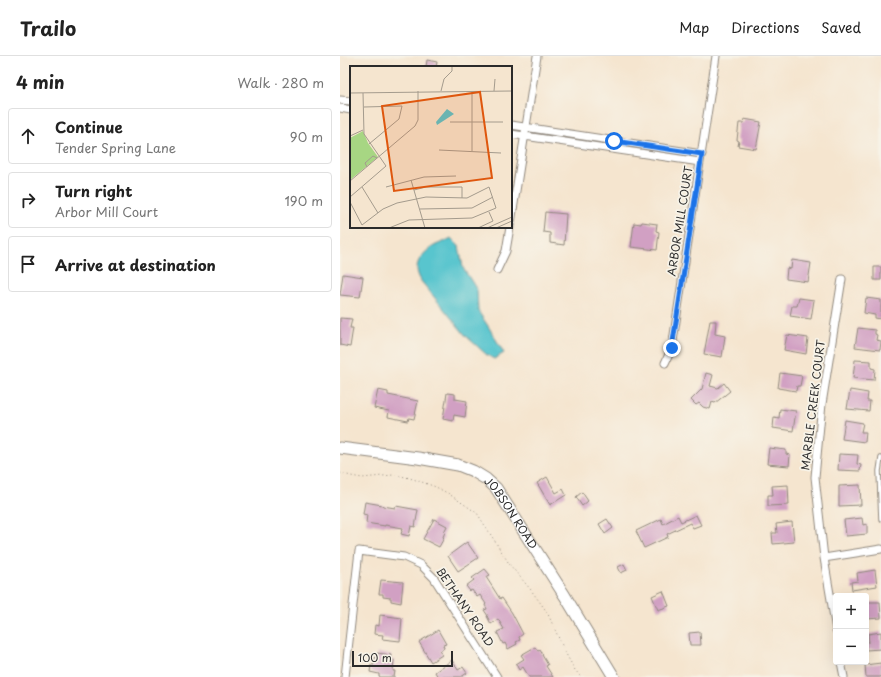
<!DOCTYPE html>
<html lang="en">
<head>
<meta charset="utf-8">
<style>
	body { margin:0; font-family:"Playpen Sans",sans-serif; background:#f2f2f2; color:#222 }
	.controls { position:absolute; right:12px; bottom:12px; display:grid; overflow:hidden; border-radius:4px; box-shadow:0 4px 16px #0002 }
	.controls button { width:36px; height:36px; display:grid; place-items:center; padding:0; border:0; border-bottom:1px solid #e0e0e0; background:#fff; color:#222; font:20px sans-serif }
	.scale { position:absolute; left:12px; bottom:10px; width:101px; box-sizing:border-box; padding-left:4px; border:2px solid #2b2b2b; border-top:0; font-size:11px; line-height:14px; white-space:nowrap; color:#2b2b2b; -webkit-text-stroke:3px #f7f3e8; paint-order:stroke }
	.stop { position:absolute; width:12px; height:12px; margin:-9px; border:3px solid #1a73e8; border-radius:50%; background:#fff }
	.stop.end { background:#1a73e8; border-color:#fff; box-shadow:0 1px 4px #0008 }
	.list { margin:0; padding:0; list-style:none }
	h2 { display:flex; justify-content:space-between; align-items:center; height:52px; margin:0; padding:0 16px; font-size:17px }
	h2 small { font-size:13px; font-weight:400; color:#767676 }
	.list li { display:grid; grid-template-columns:26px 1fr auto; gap:12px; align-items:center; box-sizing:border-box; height:56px; margin:0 8px 8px; padding:0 8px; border:1px solid #e0e0e0; border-radius:4px }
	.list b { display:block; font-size:15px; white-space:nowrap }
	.list p { margin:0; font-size:13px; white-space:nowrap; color:#767676 }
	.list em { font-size:13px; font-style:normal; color:#767676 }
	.icon { flex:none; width:22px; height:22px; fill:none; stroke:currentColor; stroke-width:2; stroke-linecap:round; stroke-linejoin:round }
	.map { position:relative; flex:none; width:541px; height:621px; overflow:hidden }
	header { display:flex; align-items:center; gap:24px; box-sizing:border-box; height:56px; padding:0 20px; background:#fff; border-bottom:1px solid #e0e0e0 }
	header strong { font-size:19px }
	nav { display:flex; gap:22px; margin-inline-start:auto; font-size:14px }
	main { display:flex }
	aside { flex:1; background:#fff }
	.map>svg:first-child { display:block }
	.water { fill:#58c5ce; stroke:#42787c }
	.building { fill:#d1a0c3 }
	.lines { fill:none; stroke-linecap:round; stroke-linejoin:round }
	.lane-casing { stroke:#90887d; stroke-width:5.5 }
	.street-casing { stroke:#90887d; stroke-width:9 }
	.secondary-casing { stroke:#90887d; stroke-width:13 }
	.path { stroke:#90887d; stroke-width:1; stroke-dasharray:1 3; stroke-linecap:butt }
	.lane { stroke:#fff; stroke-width:3.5 }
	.street { stroke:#fff; stroke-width:7 }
	.secondary { stroke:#fff; stroke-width:11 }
	.route { stroke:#1a73e8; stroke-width:5 }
	.labels { text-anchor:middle; stroke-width:3.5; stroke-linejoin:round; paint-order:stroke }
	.street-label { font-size:11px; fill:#2b2b2b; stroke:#f7f3e8 }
	.inset-road { fill:none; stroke:#a49b8d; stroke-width:1 }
	.view { fill:#df570e; fill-opacity:0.15; stroke:#df570e; stroke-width:2 }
	.inset-edge { fill:none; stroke:#2b2b2b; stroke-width:2 }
</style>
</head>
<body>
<header>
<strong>Trailo</strong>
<nav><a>Map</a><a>Directions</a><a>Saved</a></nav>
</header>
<main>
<aside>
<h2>4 min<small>Walk · 280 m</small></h2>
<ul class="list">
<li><svg class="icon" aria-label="ahead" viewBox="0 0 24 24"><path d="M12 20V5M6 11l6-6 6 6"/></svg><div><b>Continue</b><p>Tender Spring Lane</p></div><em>90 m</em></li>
<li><svg class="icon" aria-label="right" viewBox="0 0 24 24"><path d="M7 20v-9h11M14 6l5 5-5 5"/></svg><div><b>Turn right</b><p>Arbor Mill Court</p></div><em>190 m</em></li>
<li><svg class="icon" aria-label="arrive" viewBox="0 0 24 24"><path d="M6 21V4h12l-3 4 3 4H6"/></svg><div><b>Arrive at destination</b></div></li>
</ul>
</aside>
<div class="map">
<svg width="541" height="621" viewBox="0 0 541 621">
	<rect width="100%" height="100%" fill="#f7f3e8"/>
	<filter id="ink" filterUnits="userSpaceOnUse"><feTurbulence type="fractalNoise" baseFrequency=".025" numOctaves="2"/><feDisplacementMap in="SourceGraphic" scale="8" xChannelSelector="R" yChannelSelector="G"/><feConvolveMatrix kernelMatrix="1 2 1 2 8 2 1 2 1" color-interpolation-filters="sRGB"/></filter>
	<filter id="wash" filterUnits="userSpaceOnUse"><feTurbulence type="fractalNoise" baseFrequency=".012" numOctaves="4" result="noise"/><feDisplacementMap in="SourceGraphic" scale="16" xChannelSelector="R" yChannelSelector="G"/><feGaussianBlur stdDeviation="0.9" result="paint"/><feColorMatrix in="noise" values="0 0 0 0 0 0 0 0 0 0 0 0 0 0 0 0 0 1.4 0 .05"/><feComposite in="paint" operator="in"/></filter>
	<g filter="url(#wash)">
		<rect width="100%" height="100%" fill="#f5e5cf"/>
		<path class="water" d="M111 182 119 190 123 212 137 234 138 255 148 270 164 297 154 303 147 299 126 280 81 225C79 221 77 217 77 212 77 202 88 193 96 189 102 186 106 186 111 182Z"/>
		<g id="blocks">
			<path class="building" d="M87 4 97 6 96 11H86Z
				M404 63 421 66 416 93 398 90 399 85 397 84 399 67H403Z
				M205 156 226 158 224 189 210 187V177L203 176Z
				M302 166 317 168 316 175 319 176 317 194 291 191 294 167 301 168Z
				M452 204 471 207 468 226 446 223 447 212 451 213Z
				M534 211H541V224H534Z
				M3 218 23 221 20 241 0 239Z
				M459 242 474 244 471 263 450 260 452 250H457Z
				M526 242 541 244V263L535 262V259L524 257Z
				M0 262 12 263 10 272H13L10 291 0 289Z
				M370 265H376L375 278 385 280 382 301 364 298Z
				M518 272 535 274V278L537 279 536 284 541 285 540 294 515 291Z
				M447 279 468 282 466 298 444 294Z
				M515 304 531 305V312L535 313 534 324 513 322Z
				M366 317 373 319 370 330 378 332 384 327 390 335 375 347 372 346 370 353 363 351 359 347 356 349 351 344 362 333Z
				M440 317 462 320 460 330H457L456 335 438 332Z
				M38 334 48 336V339L78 345 74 363 69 362 68 365 48 361 49 355 34 352Z
				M510 334 528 337 527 345H530L529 355 507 353Z
				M107 337 115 338V343L127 345 125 361 114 359 113 365 103 363Z
				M440 353 456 355 453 375 433 372 434 361 439 362Z
				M505 364 523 367 521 376H526L525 386 502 383Z
				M429 392 446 394V398L450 399 449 410 427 408Z
				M499 398 518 399 517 408 521 409 520 415 498 414Z
				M207 421 216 437 223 433 226 439 210 449 197 427Z
				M448 429 449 449 428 450V439H433L432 430Z
				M520 429 521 449 499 450V430Z
				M242 436 248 445 242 450 236 441Z
				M25 446 42 449 43 450 55 452 56 450 78 454 75 471 71 470 69 480 61 478 63 472 45 469V470L26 467 27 459 23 458Z
				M356 459 361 469 353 472 350 467 327 478 328 481 304 492 296 475 321 463 323 468 338 460 341 466Z
				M522 462 523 469 527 468V478L506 480 504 464Z
				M94 463 107 470 104 476H105L103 481 104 482 99 491 83 483Z
				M267 463 273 472 265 478 259 468Z
				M452 466 454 486 433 488 432 477H437L436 468Z
				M127 486 138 502 118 515 108 500Z
				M284 508 287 514 281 517 278 511Z
				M145 513 150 519 146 521 160 543 162 542 172 557 183 578 179 581 180 584 176 586 177 588 168 593 165 587 163 588 157 576 164 573 158 563 151 568 147 560H148L144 554 147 553 145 549 146 548 140 539 137 541 132 534 130 535 126 530 134 524 132 522Z
				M535 514 537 530 512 534 511 526 518 525 517 517Z
				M41 524 63 526 61 547 51 545V542L43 541V538H39Z
				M323 535 329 550 318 554 312 540Z
				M526 546H540L541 562 526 563Z
				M40 559 62 562 60 585 42 583 43 579 34 578 35 569 39 570Z
				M98 574 106 588 103 589 104 592 100 595 102 599 91 606 79 586Z
				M360 576 361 589H350L349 577Z
				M541 576V593L526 594V586H529L528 578Z
				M195 591 198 595 200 594 203 599H202L208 609 206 610 213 621H189L183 611 179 614 176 608 184 603 181 599Z
				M37 597 51 599 50 604H54L53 615H55L54 621H39V618L30 616 31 609H34L35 601H37Z
				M112 604 118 614 123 611 127 617 121 621H98L95 616Z
				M541 607V621H526L525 609Z"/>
		</g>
	</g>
	<g filter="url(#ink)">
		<use href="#blocks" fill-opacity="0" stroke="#90887d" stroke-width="1"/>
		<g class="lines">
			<defs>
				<path id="lane" d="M541 402 539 415 541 463"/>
				<path id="street" d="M0 44 11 45
					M0 52 11 54
					M171 69 362 98
					M171 78 360 106
					M171 167 197 0
					M157 214 166 195 170 171
					M325 307 332 292 376 0
					M484 502 541 493
					M496 574 484 502 475 421 482 348 502 223
					M501 606 504 621
					M5 621 19 495 64 501 81 509 94 522 157 621"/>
				<g id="secondary">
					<path id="s1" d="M0 392 78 402 118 409 133 415 146 423 156 432 225 540 274 621"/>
				</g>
			</defs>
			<use href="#lane" class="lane-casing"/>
			<use href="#street" class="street-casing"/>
			<use href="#secondary" class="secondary-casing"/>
			<path class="path" d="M0 417 11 420 22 422 53 419 66 421 76 424 96 431 109 438 137 457 170 509 191 534 207 556 226 598 235 614 241 621"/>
			<use href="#lane" class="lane"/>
			<use href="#street" class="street"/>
			<use href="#secondary" class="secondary"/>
		</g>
	</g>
	<g class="lines" filter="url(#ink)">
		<path class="route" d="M274 85 362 98 332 292"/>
	</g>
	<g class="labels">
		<g class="street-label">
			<text transform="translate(340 165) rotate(-81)" y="4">ARBOR MILL COURT</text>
			<text transform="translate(473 349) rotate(-83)" y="4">MARBLE CREEK COURT</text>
			<text dy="4" stroke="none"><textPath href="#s1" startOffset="193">JOBSON ROAD</textPath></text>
			<text transform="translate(125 551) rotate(56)" y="4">BETHANY ROAD</text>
		</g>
	</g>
	<g transform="translate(10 10)">
		<rect width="162" height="162" fill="#f5e5cf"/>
		<path d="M13 65 18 77 28 91 0 114V72Z" fill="#a7d683"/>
		<path d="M97 43 104 48 87 59 86 56Z" fill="#58c5ce"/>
		<path class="inset-road" d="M91 25 94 13 102 5V0M122 25V85M144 25 145 13M0 27 162 25M14 41 52 40 49 53 19 78M100 56H153M0 70 13 64M89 84 151 87M17 101 15 97 23 90 27 92M61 114 75 162M0 115 65 60 68 54V25M12 121 28 147M36 121 74 111 106 110M64 124 76 121H112V132M0 131 36 100 14 68 13 27M0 136 12 159 33 143 47 137 76 131 117 132 139 121 146 142 122 152 59 154 39 162M70 143 122 142 143 131M128 162 143 155 139 146M137 162 162 151M146 162 162 155"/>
		<path class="view" d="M130 26 142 112 44 125 32 40Z"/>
		<rect width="162" height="162" class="inset-edge"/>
	</g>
</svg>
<div class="controls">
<button>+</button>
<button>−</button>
</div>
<div class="scale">100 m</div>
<div class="stop" style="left:274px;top:85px"></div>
<div class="stop end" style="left:332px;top:292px"></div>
</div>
</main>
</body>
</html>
